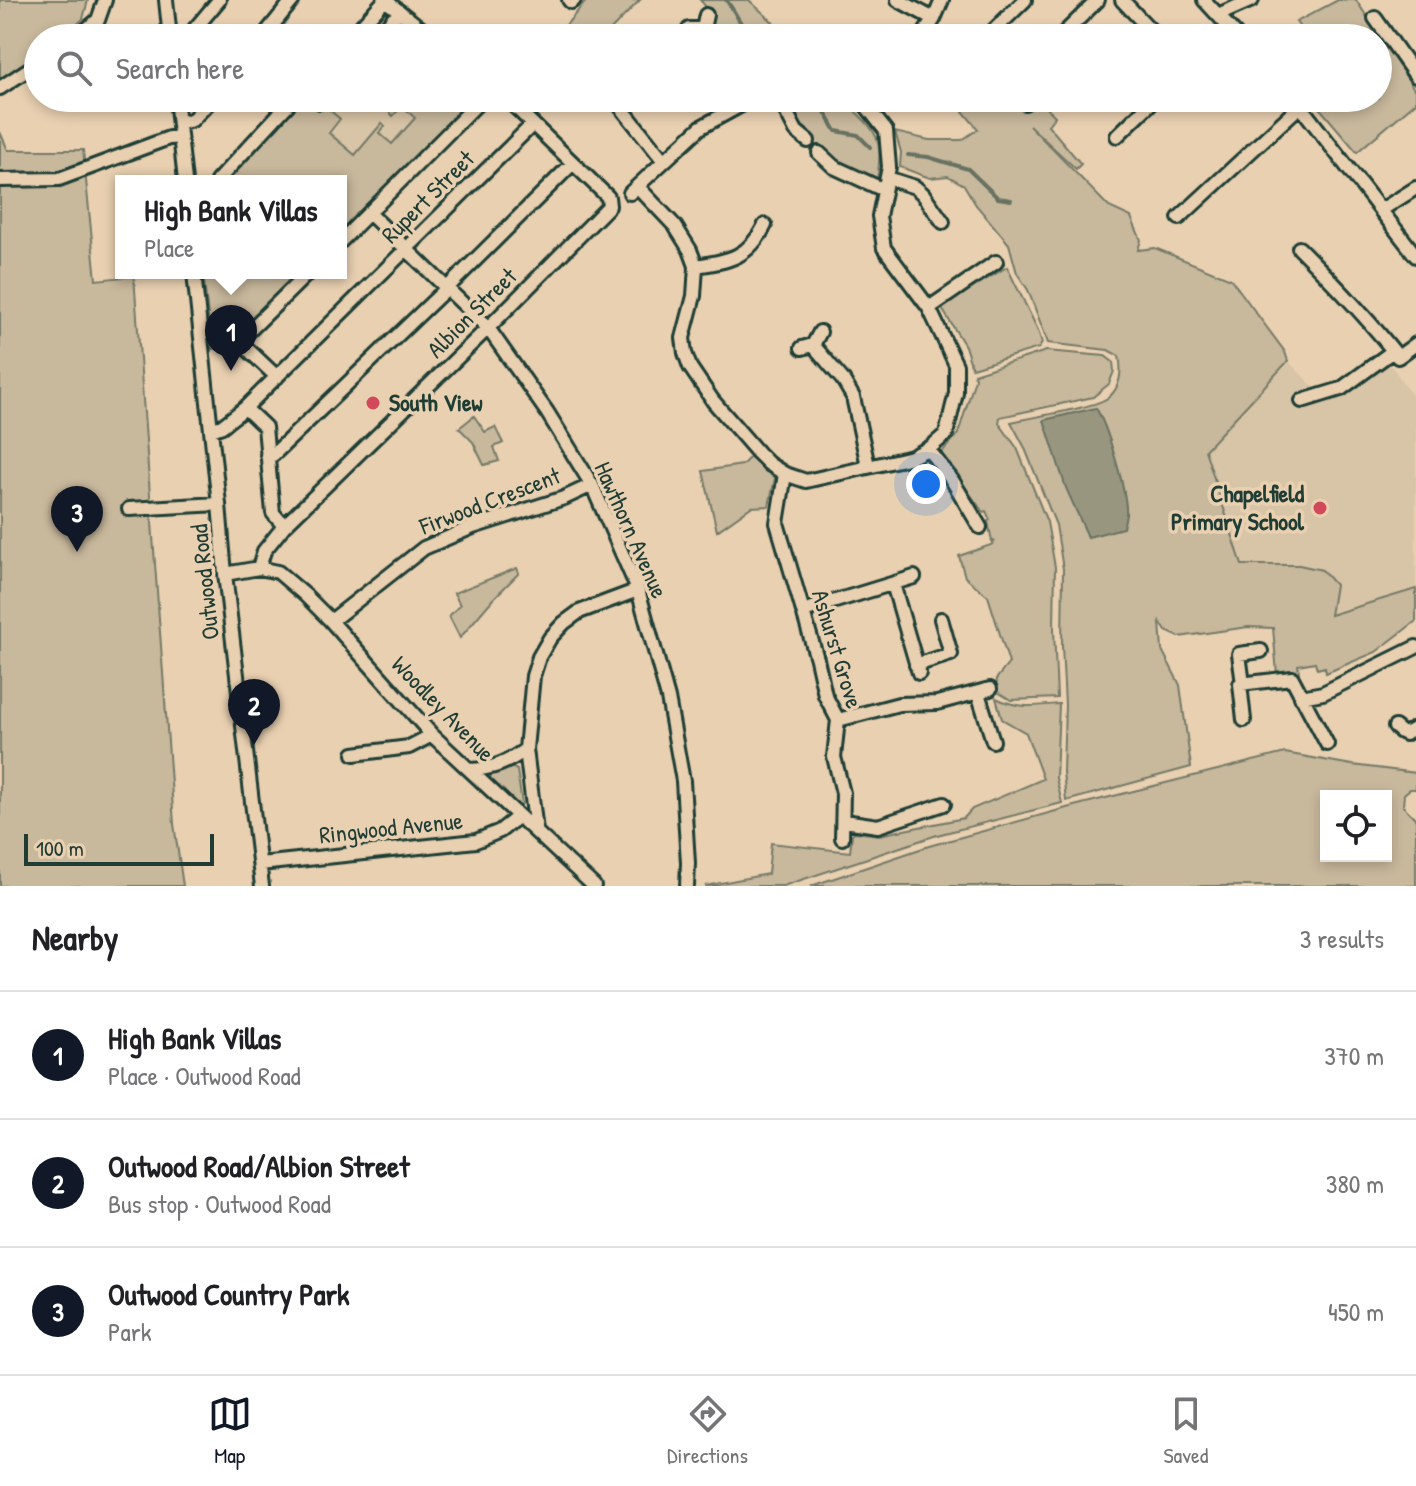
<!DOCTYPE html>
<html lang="en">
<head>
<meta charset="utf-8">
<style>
	body { margin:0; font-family:"Patrick Hand",sans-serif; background:#f2f2f2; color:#202124 }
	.controls { position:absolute; right:24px; bottom:24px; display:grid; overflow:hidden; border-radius:0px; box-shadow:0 4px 12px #0003 }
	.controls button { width:72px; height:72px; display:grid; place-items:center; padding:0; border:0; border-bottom:2px solid #e0e0e0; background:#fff; color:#202124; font:40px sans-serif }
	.scale { position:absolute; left:24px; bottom:20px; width:190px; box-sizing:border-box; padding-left:8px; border:4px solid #1f3d34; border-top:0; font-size:22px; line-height:28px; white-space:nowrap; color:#1f3d34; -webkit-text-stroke:6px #e9d0b1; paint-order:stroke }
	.you { position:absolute; left:926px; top:484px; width:28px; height:28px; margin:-20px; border:6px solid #fff; border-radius:50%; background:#1a73e8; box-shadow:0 0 0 12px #1a73e833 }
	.badge { display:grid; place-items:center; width:52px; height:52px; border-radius:50%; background:#111827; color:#fff; font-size:26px; font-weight:700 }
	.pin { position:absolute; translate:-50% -66px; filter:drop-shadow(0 2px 4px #0008) }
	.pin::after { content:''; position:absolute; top:42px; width:28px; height:24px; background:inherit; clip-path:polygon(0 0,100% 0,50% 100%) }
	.popup { position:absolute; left:115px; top:175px; width:232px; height:104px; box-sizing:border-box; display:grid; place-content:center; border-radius:0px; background:#fff; filter:drop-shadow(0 2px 6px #0005); font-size:26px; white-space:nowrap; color:#757577 }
	.popup b { font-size:30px; color:#202124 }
	.popup::after { content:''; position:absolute; left:50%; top:100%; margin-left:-16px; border:16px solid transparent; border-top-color:#fff }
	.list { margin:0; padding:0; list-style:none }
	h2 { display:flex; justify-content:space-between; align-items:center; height:104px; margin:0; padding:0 32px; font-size:34px }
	h2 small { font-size:26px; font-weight:400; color:#757577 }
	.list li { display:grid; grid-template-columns:52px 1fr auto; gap:24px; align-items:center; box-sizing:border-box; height:128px; padding:0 32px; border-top:2px solid #e0e0e0 }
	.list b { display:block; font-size:30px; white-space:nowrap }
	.list p { margin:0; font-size:26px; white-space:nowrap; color:#757577 }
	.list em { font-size:26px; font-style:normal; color:#757577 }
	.icon { flex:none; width:44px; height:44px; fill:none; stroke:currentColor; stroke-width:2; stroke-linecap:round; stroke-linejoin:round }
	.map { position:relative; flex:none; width:1416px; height:886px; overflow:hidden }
	.search { position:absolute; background:#fff; box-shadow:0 4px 12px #0003; left:24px; right:24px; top:24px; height:88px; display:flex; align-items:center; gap:20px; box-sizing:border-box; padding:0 28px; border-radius:44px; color:#757577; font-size:30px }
	.sheet { height:488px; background:#fff }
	nav { display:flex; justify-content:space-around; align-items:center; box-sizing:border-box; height:112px; border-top:2px solid #e0e0e0; background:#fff; font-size:22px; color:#757577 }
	nav a { display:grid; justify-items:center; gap:4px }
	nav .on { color:#111827 }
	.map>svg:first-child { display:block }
	.built { fill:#d8c4a6 }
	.green { fill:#c8b89c; stroke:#747a68; stroke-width:2; fill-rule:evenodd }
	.water { fill:#999680; stroke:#687262; stroke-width:2 }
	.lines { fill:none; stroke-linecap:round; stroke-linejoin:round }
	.stream { stroke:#687262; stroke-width:4 }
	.minor-casing { stroke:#1f3d34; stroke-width:18 }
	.minor { stroke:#e9d0b1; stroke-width:12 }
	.poi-dot { fill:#d1495b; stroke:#e9d0b1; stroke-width:3 }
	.labels { text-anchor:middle; stroke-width:7; stroke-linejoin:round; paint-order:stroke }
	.street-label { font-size:24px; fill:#1f3d34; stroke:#e9d0b1 }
	.poi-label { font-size:24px; font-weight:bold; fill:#1f3d34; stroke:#e9d0b1; text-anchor:start }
</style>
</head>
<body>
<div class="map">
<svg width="1416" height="886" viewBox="0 0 1416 886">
	<rect width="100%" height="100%" fill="#e9d0b1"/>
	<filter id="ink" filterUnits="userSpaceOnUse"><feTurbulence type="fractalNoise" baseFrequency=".0125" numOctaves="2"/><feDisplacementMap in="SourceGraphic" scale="16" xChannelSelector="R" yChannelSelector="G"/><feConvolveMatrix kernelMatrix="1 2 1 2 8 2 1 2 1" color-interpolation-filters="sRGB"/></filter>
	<g filter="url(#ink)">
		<path class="built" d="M298 98H479L341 181Z
			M1376 358 1392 367 1416 401V589L1330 616 1299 565H1242L1205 450 1288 361 1319 392Z"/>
		<path class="green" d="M0 0H88L83 19 61 38H38V59L0 94Z
			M587 0H640L603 38H555Z
			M700 0H749L775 24 784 38H718L707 23 709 10Z
			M1338 0H1356L1416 92V102L1357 152 1311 98H1378V38H1308L1296 22Z
			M298 98H316L340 119 329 133 355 155 382 123 385 126 379 133 392 144 415 118 402 106 393 116 388 111 399 98H422L430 105 436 98H479L341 234V181H222Z
			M787 98H842C873 130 885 132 877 179 860 173 840 167 826 155 811 143 795 115 787 98Z
			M952 98H987L990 101H1006L1010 98H1037L1055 116 1048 125 1081 164 1076 169 1029 125 1109 207 1131 217 1141 240 1138 250 1155 248 1231 279 1285 352 1288 361 1205 450 1242 565H1299L1322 570 1335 585 1330 615 1416 589V621L1376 652 1326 673 1325 667 1317 669 1315 662 1298 665 1299 672 1277 674 1273 628 1248 627 1179 637 1166 631 1160 622 1162 650 1180 685 1191 767 1066 801 1063 772 1065 705 1062 646 1063 569 1056 525 1024 446 1011 422C1031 417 1096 408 1109 397 1121 387 1122 370 1119 356L1108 350 1048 343 1028 290 1017 273 1009 244 976 205 964 185 948 176 930 178 900 167 901 152 895 132 929 140H962L978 129ZM1096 409C1111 434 1121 483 1126 513L1076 414Z
			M0 132 8 150H83L96 280 134 276 174 824 183 886H0Z
			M1007 267 1038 330 1042 343 1039 348 972 368 965 346 941 307Z
			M203 273H302L228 346 212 349Z
			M1046 351 1105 356 1113 362 1114 371 1109 384 1093 397 1000 417 999 423 1017 448 1047 522 1055 567 1054 630 1057 698 1011 700 996 691 997 678 1009 663 988 596 965 577 959 556 991 545 995 541 992 542 988 521 990 520 986 511 983 512 941 453 958 434 975 379 974 374Z
			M474 416 485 432 495 427 503 443 494 447 499 461 484 465 473 442 459 428Z
			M751 456C758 464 770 470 775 478L769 506 751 507 717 531 703 471 742 465Z
			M517 568 519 573 493 599 460 638 449 616 460 605 454 593Z
			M996 698C1018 709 1035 706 1059 704L1056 778 1062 803 937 835 783 886H705L768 874 771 843 850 852 852 834 855 832 879 835 964 818 972 809 1043 779 1026 733 1002 719Z
			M1285 753 1352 765 1416 773V789H1410L1404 794 1403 806 1416 819V886H811L929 846 1074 806ZM1326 796H1386V856H1326Z
			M510 768H513L517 770 522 804 519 808H517L489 781 491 775Z"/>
		<path class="water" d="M1096 408C1107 426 1128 494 1126 515 1125 519 1124 524 1123 528L1088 537 1066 488 1044 420Z"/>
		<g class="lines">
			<path class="stream" d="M726 0C736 12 741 27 752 38
				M817 98 836 131 858 135 870 147
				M908 155 928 157 968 169 998 198 1011 200"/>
			<defs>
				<path id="minor" d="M166 0 170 38
					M385 0 433 38
					M569 0 571 2 574 0
					M898 0 934 19
					M1122 0 1158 38
					M1204 0 1239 38
					M1218 15 1252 0
					M1375 18 1416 76
					M689 29H703L706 15
					M76 38 98 20 105 0
					M187 38 219 0
					M262 38 293 0
					M350 38 385 0
					M377 38 399 11
					M921 38 934 19 942 0
					M986 38 1025 0
					M1059 38 1098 0
					M1217 38 1228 27
					M0 88 38 63
					M176 98 185 181
					M620 98V106L664 161
					M779 98 796 131 808 141
					M1020 98 1025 103
					M1294 98 1416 256
					M320 102 323 98
					M179 124 192 120 213 98
					M1117 136 1156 98
					M819 153 834 167 884 190
					M887 178 915 187 923 194 943 222
					M0 180 59 179 169 138 180 137
					M217 181 294 98
					M638 187 675 226 690 250 696 266 694 296 683 338 685 353 690 367 713 401 758 453 769 464 785 474 806 481 912 457 931 447 946 434 956 393V365L929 308 884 248 879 216 889 167 886 131 860 98
					M630 193 701 127 754 98
					M1381 210 1416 188
					M369 213 488 328 547 412 592 485 638 590 668 698 683 781 688 863 687 886
					M1179 218 1301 105
					M341 241 483 98
					M1299 248C1334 283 1368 318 1398 357L1416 344
					M696 266C730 261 749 257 765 225
					M194 273 219 504 225 574 262 886
					M929 308 996 262
					M239 341 277 377
					M813 345 843 380 853 397 868 466
					M232 348 308 273
					M802 348 813 345 820 332
					M1302 401 1341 389 1393 351
					M245 408 265 427 273 513 284 526
					M211 430 222 426 245 408 533 124
					M928 449 952 480 980 527
					M267 455H273L447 288 572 164
					M785 474 777 523 817 659 825 695 838 720 834 757 843 793 842 838
					M129 509 219 504
					M259 568 278 572 305 595 331 621 432 735 594 886
					M225 574 259 568 264 551 284 526 488 328 609 206 608 197 506 98
					M893 584 919 673
					M803 611 914 577
					M331 621 424 548 473 527 564 498 592 485
					M916 665 951 654 941 619
					M1243 684 1239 654 1261 651
					M978 693 993 741
					M1301 697 1323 693 1416 647
					M838 720 899 704 937 703 990 689
					M1244 720 1240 684 1292 678 1327 744
					M1395 727 1401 732 1405 734 1416 728
					M354 754 409 747 432 735
					M470 770C492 769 508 763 526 749
					M844 821 878 826 944 804
					M536 831 526 749 533 676 539 657 550 638 564 623 579 612 638 590
					M260 864 476 841 500 831 519 816"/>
			</defs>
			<use href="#minor" class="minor-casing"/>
			<use href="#minor" class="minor"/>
		</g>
	</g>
	<g class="poi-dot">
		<circle cx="373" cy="403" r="8"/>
		<circle cx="1320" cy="508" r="8"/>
	</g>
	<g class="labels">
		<g class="street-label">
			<text transform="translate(428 197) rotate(-45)" y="8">Rupert Street</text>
			<text transform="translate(472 313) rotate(-45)" y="8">Albion Street</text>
			<text transform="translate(490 501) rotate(-21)" y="8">Firwood Crescent</text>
			<text transform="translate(631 530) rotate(66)" y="8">Hawthorn Avenue</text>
			<text transform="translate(205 582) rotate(-96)" y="8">Outwood Road</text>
			<text transform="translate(837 649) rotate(73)" y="8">Ashurst Grove</text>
			<text transform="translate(443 709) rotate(46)" y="8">Woodley Avenue</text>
			<text transform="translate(391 828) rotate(-6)" y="8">Ringwood Avenue</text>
		</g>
		<g class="poi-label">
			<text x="389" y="411">South View</text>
			<text x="1304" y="502" text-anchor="end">Chapelfield<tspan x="1304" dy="28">Primary School</tspan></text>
		</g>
	</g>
</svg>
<div class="controls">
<button><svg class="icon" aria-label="locate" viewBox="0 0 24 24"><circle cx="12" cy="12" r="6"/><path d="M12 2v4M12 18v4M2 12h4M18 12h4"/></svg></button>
</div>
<div class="scale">100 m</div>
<div class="you"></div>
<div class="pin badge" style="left:231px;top:371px">1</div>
<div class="popup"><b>High Bank Villas</b>Place</div>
<div class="pin badge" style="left:254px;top:745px">2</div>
<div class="pin badge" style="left:77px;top:552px">3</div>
<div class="search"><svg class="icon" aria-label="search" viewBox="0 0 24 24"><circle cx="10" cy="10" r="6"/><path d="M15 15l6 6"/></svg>Search here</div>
</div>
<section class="sheet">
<h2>Nearby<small>3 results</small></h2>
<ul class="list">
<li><span class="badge">1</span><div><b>High Bank Villas</b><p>Place · Outwood Road</p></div><em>370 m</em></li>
<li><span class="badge">2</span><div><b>Outwood Road/Albion Street</b><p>Bus stop · Outwood Road</p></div><em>380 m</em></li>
<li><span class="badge">3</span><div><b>Outwood Country Park</b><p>Park</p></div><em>450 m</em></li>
</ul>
</section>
<nav>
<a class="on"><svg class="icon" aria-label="map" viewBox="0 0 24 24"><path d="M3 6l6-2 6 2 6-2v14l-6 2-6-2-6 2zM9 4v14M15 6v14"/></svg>Map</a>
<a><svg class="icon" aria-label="directions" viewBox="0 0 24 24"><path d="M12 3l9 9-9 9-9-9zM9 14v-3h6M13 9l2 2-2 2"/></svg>Directions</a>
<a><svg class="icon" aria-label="saved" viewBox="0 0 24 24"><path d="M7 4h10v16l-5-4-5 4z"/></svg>Saved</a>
</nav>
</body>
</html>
